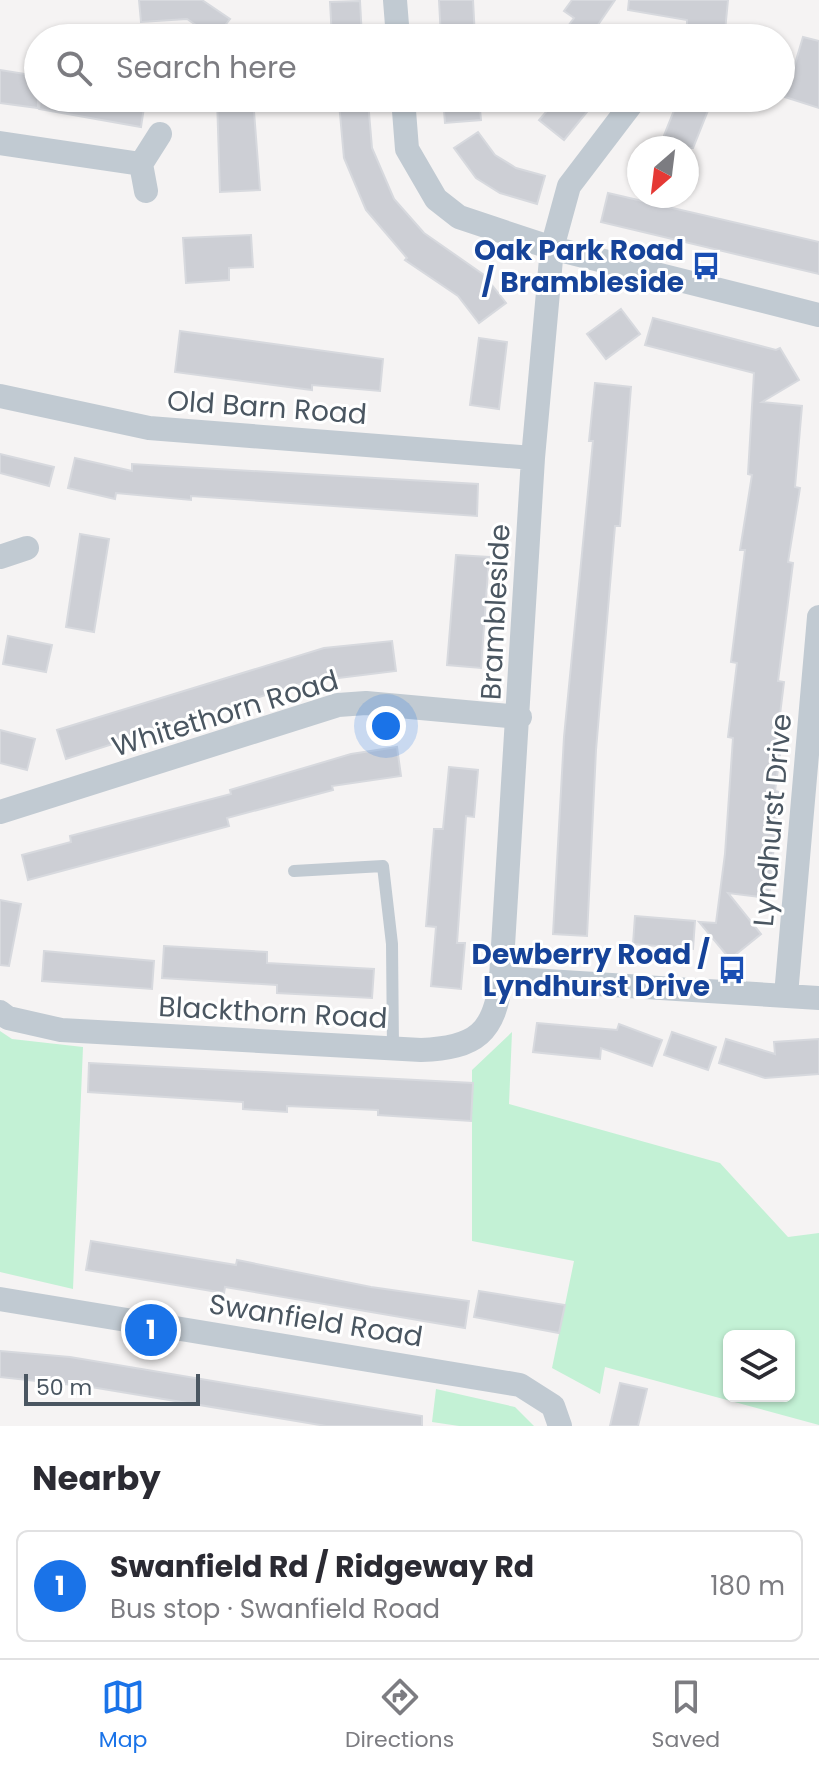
<!DOCTYPE html>
<html lang="en">
<head>
<meta charset="utf-8">
<style>
	body { margin:0; font-family:Poppins,sans-serif; background:#f2f2f3; color:#2b2b33 }
	.controls { position:absolute; right:24px; bottom:24px; display:grid; overflow:hidden; border-radius:12px; box-shadow:0 2px 6px #0004 }
	.controls button { width:72px; height:72px; display:grid; place-items:center; padding:0; border:0; border-bottom:2px solid #e1e1e2; background:#fff; color:#2b2b33; font:40px sans-serif }
	.compass { position:absolute; left:627px; top:136px; width:72px; height:72px; border-radius:50%; background:#fff; box-shadow:0 2px 6px #0004; rotate:208deg }
	.scale { position:absolute; left:24px; bottom:20px; width:176px; box-sizing:border-box; padding-left:8px; border:4px solid #4a5661; border-top:0; font-size:22px; line-height:28px; white-space:nowrap; color:#4a5661; -webkit-text-stroke:6px #fff; paint-order:stroke }
	.you { position:absolute; left:386px; top:726px; width:28px; height:28px; margin:-20px; border:6px solid #fff; border-radius:50%; background:#1a73e8; box-shadow:0 0 0 12px #1a73e833 }
	.badge { display:grid; place-items:center; width:52px; height:52px; border-radius:50%; background:#1a73e8; color:#fff; font-size:26px; font-weight:700 }
	.pin { position:absolute; translate:-50% -50%; border:4px solid #fff; box-shadow:0 2px 8px #0006 }
	.list { margin:0; padding:0; list-style:none }
	h2 { display:flex; justify-content:space-between; align-items:center; height:104px; margin:0; padding:0 32px; font-size:34px }
	h2 small { font-size:26px; font-weight:400; color:#7c7c81 }
	.list li { display:grid; grid-template-columns:52px 1fr auto; gap:24px; align-items:center; box-sizing:border-box; height:112px; margin:0 16px 16px; padding:0 16px; border:2px solid #e1e1e2; border-radius:12px }
	.list b { display:block; font-size:30px; white-space:nowrap }
	.list p { margin:0; font-size:26px; white-space:nowrap; color:#7c7c81 }
	.list em { font-size:26px; font-style:normal; color:#7c7c81 }
	.icon { flex:none; width:44px; height:44px; fill:none; stroke:currentColor; stroke-width:2; stroke-linecap:round; stroke-linejoin:round }
	.map { position:relative; flex:none; width:819px; height:1426px; overflow:hidden }
	.search { position:absolute; background:#fff; box-shadow:0 2px 6px #0004; left:24px; right:24px; top:24px; height:88px; display:flex; align-items:center; gap:20px; box-sizing:border-box; padding:0 28px; border-radius:44px; color:#7c7c81; font-size:30px }
	.sheet { height:232px; background:#fff }
	nav { display:flex; justify-content:space-around; align-items:center; box-sizing:border-box; height:112px; border-top:2px solid #e1e1e2; background:#fff; font-size:22px; color:#7c7c81 }
	nav a { display:grid; justify-items:center; gap:4px }
	nav .on { color:#1a73e8 }
	.map>svg:first-child { display:block }
	.green { fill:#c3f1d5; fill-rule:evenodd }
	.building { fill:#cdcfd5; stroke:#d7d9de; stroke-width:2 }
	.lines { fill:none; stroke-linecap:round; stroke-linejoin:round }
	.lane { stroke:#c1cad2; stroke-width:12 }
	.street { stroke:#c1cad2; stroke-width:24 }
	.labels { text-anchor:middle; stroke-width:6; stroke-linejoin:round; paint-order:stroke }
	.transit-label { font-size:28px; font-weight:bold; fill:#164399; stroke:#fff; text-anchor:end }
	.street-label { font-size:28px; fill:#4a5661; stroke:#fff }
</style>
</head>
<body>
<div class="map">
<svg width="819" height="1426" viewBox="0 0 819 1426">
	<rect width="100%" height="100%" fill="#f5f3f3"/>
	<path class="green" d="M0 1031 12 1039 83 1047 73 1289 0 1272Z
		M512 1032 509 1104 720 1163 788 1237 819 1233V1425L605 1367 600 1394 552 1368 574 1261 472 1241V1070ZM729 1336H789V1396H729Z
		M436 1389 515 1407 534 1426H459L432 1422Z"/>
	<path class="building" d="M139 0H202L230 19 215 38 187 19 141 22Z
		M439 0H473L475 38H441Z
		M572 0H615L589 38H559L574 18 564 11Z
		M629 0H728L725 31 687 27V20L628 10Z
		M360 1 362 38H332L330 2Z
		M803 37 819 41V108L785 97Z
		M0 70 38 76V108L0 103Z
		M40 98H128L145 101 141 127 39 109Z
		M217 98H253L260 190 220 192Z
		M443 98H479L481 120 445 123Z
		M558 98H570L587 112 564 140 539 120Z
		M679 98H713L693 148H659Z
		M368 101 372 148 394 199 424 233 484 275 506 303 479 323 458 296 405 260 407 258 366 210 344 158 339 103Z
		M478 132 495 155 516 168 545 176 537 204 500 193 476 178 454 148Z
		M608 193 819 242V274L601 222Z
		M251 235 253 267 229 268V280L186 283 183 238Z
		M621 309 640 334 606 359 587 334Z
		M653 318 776 350 780 348 799 380 762 402 802 406 795 487 800 488 788 562 793 563 778 681 784 682 775 755H780L775 791 779 792 769 898 728 893 761 934 730 959 699 922 716 923 725 854 733 738 728 737 737 663 731 662 745 550H740L752 475 748 474 754 373 645 345Z
		M180 331 383 359 380 391 312 385V390L175 372Z
		M479 338 507 342 499 409 470 405Z
		M595 383 631 387 620 526H615L596 750 587 936 553 934 564 737 593 441H589Z
		M0 454 54 467 49 486 0 473Z
		M75 458 132 471V464L478 484 477 516 191 496V500L116 493 115 499 68 488Z
		M80 534 109 539 94 632 66 627Z
		M456 555 489 557 481 668 447 665Z
		M8 636 52 645 46 672 3 664Z
		M392 641 396 671 306 682 66 759 57 730 324 648Z
		M0 730 35 739 27 770 0 763Z
		M397 747 401 776 332 786 333 790 227 818 229 826 28 880 22 855 71 842 70 836 231 794 230 790 351 754Z
		M449 767 478 770 474 817 466 816 457 943H465L461 989 431 986 436 927 426 926 434 829H443Z
		M0 900 21 904 9 966 0 965Z
		M635 916 695 921 693 949 633 944Z
		M164 946 267 952V963L374 969 372 998 277 993V985L162 978Z
		M44 951 154 961 152 989 42 981Z
		M537 1023 617 1030 619 1024 662 1040 652 1066 601 1048 600 1059 533 1052Z
		M672 1032 716 1047 708 1070 664 1055Z
		M726 1039 775 1054 774 1042 819 1039V1074L765 1078 719 1063Z
		M89 1063 473 1083 471 1121 378 1115V1110L287 1106V1112L243 1109V1102L88 1092Z
		M91 1241 236 1265 237 1260 371 1287 469 1301 465 1328 225 1287 224 1293 86 1270Z
		M479 1291 565 1305 559 1333 474 1317Z
		M0 1351 70 1357 422 1416V1426H326L91 1387 0 1377Z
		M620 1383 647 1389 638 1426H610Z"/>
	<g class="lines">
		<path class="lane" d="M294 871 383 866 392 944 393 1048"/>
		<path class="street" d="M395 0 398 38
			M403 98 407 149 436 199 459 217 552 248 819 315
			M0 143 141 164
			M146 191 141 164 160 134
			M0 396 149 428 533 458
			M0 557 27 548
			M0 812 338 705 366 703 520 717
			M501 978 819 998
			M786 995 819 617
			M0 1012 8 1018 61 1030 421 1050C476 1048 495 1033 501 978L533 458 552 248 569 186 636 98
			M0 1299 520 1385 553 1406 560 1426"/>
	</g>
	<defs>
		<symbol id="bus-bare" viewBox="-9 -9 18 18"><path d="M-5-6H5V4H4V6H2V4H-2V6H-4V4H-5ZM-3.5-4V0h7V-4ZM-3.5 1.2v1.5H-2V1.2ZM2 1.2v1.5H3.5V1.2Z" fill="#1a4fb4" stroke="#fff" stroke-width="2.5" paint-order="stroke"/></symbol>
	</defs>
	<g fill-rule="evenodd">
		<use href="#bus-bare" x="686" y="246" width="40" height="40"/>
		<use href="#bus-bare" x="712" y="950" width="40" height="40"/>
	</g>
	<g class="labels">
		<g class="transit-label">
			<text x="684" y="260">Oak Park Road<tspan x="684" dy="32">/ Brambleside</tspan></text>
			<text x="710" y="964">Dewberry Road /<tspan x="710" dy="32">Lyndhurst Drive</tspan></text>
		</g>
		<g class="street-label">
			<text transform="translate(267 407) rotate(4)" y="10">Old Barn Road</text>
			<text transform="translate(495 612) rotate(-87)" y="10">Brambleside</text>
			<text transform="translate(225 713) rotate(-17)" y="10">Whitethorn Road</text>
			<text transform="translate(772 820) rotate(-85)" y="10">Lyndhurst Drive</text>
			<text transform="translate(273 1012) rotate(3)" y="10">Blackthorn Road</text>
			<text transform="translate(316 1320) rotate(9)" y="10">Swanfield Road</text>
		</g>
	</g>
</svg>
<div class="controls">
<button><svg class="icon" aria-label="layers" viewBox="0 0 24 24"><path d="M12 4l9 5-9 5-9-5zM3 14l9 5 9-5"/></svg></button>
</div>
<svg class="compass" viewBox="-18 -18 36 36"><path d="M0-13l5 13h-10z" fill="#e53935"/><path d="M0 13l5-13h-10z" fill="#7c7c81"/></svg>
<div class="scale">50 m</div>
<div class="you"></div>
<div class="pin badge" style="left:151px;top:1330px">1</div>
<div class="search"><svg class="icon" aria-label="search" viewBox="0 0 24 24"><circle cx="10" cy="10" r="6"/><path d="M15 15l6 6"/></svg>Search here</div>
</div>
<section class="sheet">
<h2>Nearby<small></small></h2>
<ul class="list">
<li><span class="badge">1</span><div><b>Swanfield Rd / Ridgeway Rd</b><p>Bus stop · Swanfield Road</p></div><em>180 m</em></li>
</ul>
</section>
<nav>
<a class="on"><svg class="icon" aria-label="map" viewBox="0 0 24 24"><path d="M3 6l6-2 6 2 6-2v14l-6 2-6-2-6 2zM9 4v14M15 6v14"/></svg>Map</a>
<a><svg class="icon" aria-label="directions" viewBox="0 0 24 24"><path d="M12 3l9 9-9 9-9-9zM9 14v-3h6M13 9l2 2-2 2"/></svg>Directions</a>
<a><svg class="icon" aria-label="saved" viewBox="0 0 24 24"><path d="M7 4h10v16l-5-4-5 4z"/></svg>Saved</a>
</nav>
</body>
</html>
